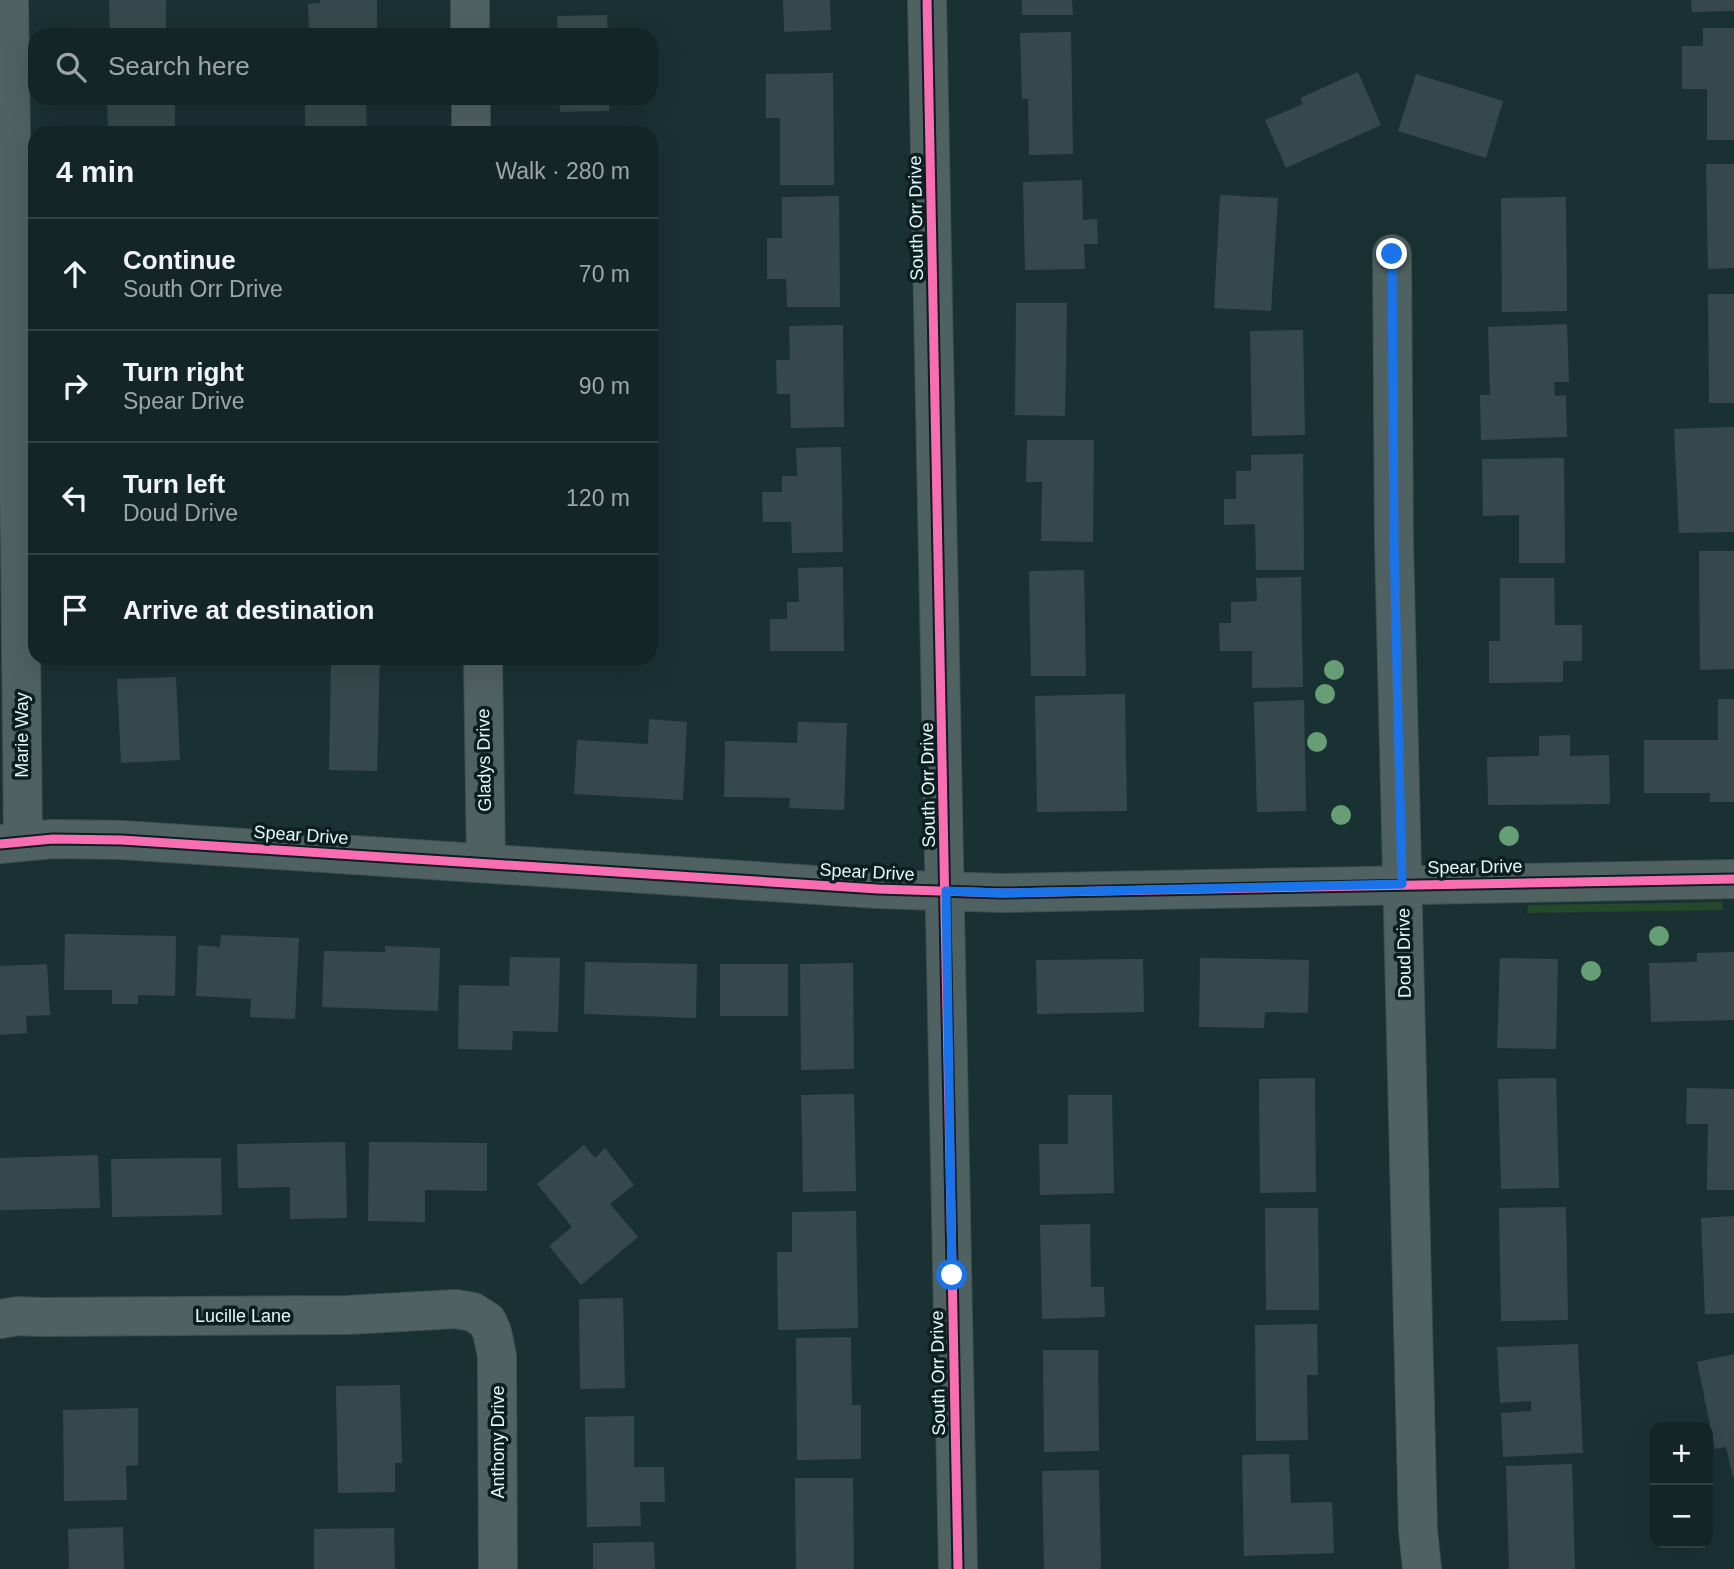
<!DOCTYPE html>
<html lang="en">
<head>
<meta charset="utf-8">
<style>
	body { margin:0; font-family:Arial,sans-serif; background:#1d2d2f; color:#f1f3f6 }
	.controls { position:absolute; right:21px; bottom:21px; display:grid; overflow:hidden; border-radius:14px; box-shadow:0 7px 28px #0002 }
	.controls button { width:63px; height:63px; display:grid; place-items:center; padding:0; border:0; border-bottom:2px solid #334244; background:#142527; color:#f1f3f6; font:35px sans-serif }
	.stop { position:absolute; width:21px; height:21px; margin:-16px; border:5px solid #1a73e8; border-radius:50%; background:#fff }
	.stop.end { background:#1a73e8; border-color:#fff; box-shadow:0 2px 7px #0008 }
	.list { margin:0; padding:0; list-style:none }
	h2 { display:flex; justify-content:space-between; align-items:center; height:91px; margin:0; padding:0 28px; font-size:30px }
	h2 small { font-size:23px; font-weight:400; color:#9da5a7 }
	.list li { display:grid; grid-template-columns:46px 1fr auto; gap:21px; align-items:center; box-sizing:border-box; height:112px; padding:0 28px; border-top:2px solid #334244 }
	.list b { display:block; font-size:26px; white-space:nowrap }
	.list p { margin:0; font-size:23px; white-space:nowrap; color:#9da5a7 }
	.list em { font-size:23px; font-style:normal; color:#9da5a7 }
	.icon { flex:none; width:38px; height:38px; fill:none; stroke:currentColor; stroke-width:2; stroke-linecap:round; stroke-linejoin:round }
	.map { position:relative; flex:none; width:1734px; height:1569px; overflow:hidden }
	.search { position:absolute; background:#142527; box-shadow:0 7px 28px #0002; left:28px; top:28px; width:630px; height:77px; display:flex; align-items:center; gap:18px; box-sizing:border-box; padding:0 24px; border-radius:21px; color:#9da5a7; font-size:26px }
	.panel { position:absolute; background:#142527; box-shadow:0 7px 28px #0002; left:28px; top:126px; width:630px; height:539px; border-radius:21px }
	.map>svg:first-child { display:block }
	.green { fill:#24482a }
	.building { fill:#37484c }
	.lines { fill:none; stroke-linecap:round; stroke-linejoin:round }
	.minor-casing { stroke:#3c4e50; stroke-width:40 }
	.minor { stroke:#506162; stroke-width:38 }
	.cycleway-casing { stroke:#0d1e20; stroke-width:13 }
	.cycleway { stroke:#f96db3; stroke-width:9 }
	.tree { fill:#679e75 }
	.route { stroke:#1a73e8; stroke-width:9 }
	.labels { text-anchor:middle; stroke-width:7; stroke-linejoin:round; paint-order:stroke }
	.street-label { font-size:18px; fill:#e3f9fc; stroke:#0d1e20 }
</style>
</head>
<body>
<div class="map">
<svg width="1734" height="1569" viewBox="0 0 1734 1569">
	<rect width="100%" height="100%" fill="#1a3134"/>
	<path class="green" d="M1722 902 1723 910 1527 913 1528 905Z"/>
	<path class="building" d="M109 0H166V35H110Z
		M320 0H377V35H309L308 4 320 3Z
		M783 0H830L831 30 784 32Z
		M1022 0H1072L1073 15H1022Z
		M1691 0H1734V11L1692 12Z
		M607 15 608 35H558L557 16Z
		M1703 28H1734V140H1707V89H1682V46H1703Z
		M1071 32 1073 154 1029 155 1028 99H1022L1020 33Z
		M1358 72 1381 125 1286 168 1265 120 1303 104 1300 98Z
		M833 73 834 185H780V118H766V74Z
		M1416 74 1503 101 1486 158 1398 131Z
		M107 98H175V133H108Z
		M305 98H366L367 133H305Z
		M559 98H609V111L560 112Z
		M1706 164H1734V268L1708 269Z
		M1082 180 1083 220 1097 219 1098 244H1084L1085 269 1025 270 1023 182Z
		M1220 195 1278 198 1271 311 1214 308Z
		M839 196 840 307H787L786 279H767V238H782V197Z
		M1566 197 1567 311 1502 312 1501 198Z
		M1708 294H1734V403H1709Z
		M1016 303H1067L1065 416 1015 415Z
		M1567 324 1569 382H1554L1555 396 1566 395 1567 437 1481 440 1480 395H1490L1488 327Z
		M843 325 844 427 791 428 790 394H777L776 360H790L789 326Z
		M1303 330 1305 435 1252 436 1250 331Z
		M1734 427V532L1679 533 1674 429Z
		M1027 440H1094L1093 542 1041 541 1042 482H1026Z
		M841 447 843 552 792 553 791 522H763L762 492H782V476H797L796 448Z
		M1303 454 1304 570H1256L1255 524 1224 525V499H1236V471H1251V455Z
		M1564 458 1565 563H1519V515L1483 516 1482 459Z
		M1699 551H1734V669L1700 670Z
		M843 567 844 651H770V619H787V602H799L798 568Z
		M1084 570 1086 676H1031L1029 571Z
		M1301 577 1303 687 1252 688V651H1220L1219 623H1231V602L1257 601 1256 578Z
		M1500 578H1554L1555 625H1582V661H1563V682L1489 683V641H1500Z
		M331 658H380L377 771 329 770Z
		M176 677 180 760 121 763 117 679Z
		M1125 694 1127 811 1037 812 1035 696Z
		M1718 699H1734V802H1710V793H1644V740H1718Z
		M1304 700 1306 811 1257 812 1254 702Z
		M649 719 687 722 683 800 574 794 577 740 648 744Z
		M798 722 847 723 844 810 789 808 790 798 724 797 725 741 797 743Z
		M1570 735V756L1609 755 1610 804 1488 805 1487 757 1539 756V736Z
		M65 934 176 936 175 996 138 995V1004H112V990H64Z
		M221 935 299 938 295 1019 250 1017 251 999 196 996 198 945 220 947Z
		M385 946 440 948 438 1011 322 1007 324 951 385 952Z
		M1734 952V1020L1651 1022 1649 963 1697 962V953Z
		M510 957 560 958 558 1032 513 1031 512 1050 458 1049 459 985 509 986Z
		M1200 958 1309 960 1308 1013 1265 1012 1264 1028 1199 1027Z
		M1500 958 1558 959 1556 1049 1497 1048Z
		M1143 959 1144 1012 1037 1014 1036 960Z
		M585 962 697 964 696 1018 584 1014Z
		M853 963 854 1069 801 1070 800 964Z
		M47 964 50 1015 26 1016 27 1033 0 1035V966Z
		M720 964H788V1016H720Z
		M1315 1078 1316 1192 1260 1193 1259 1079Z
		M1556 1078 1559 1188 1501 1189 1498 1079Z
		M1687 1088 1734 1089V1190H1707L1708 1124H1686Z
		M854 1094 856 1191 803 1192 801 1095Z
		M1068 1095H1112L1114 1193 1040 1195 1039 1144H1068Z
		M345 1142 347 1218 290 1219V1187L238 1188 237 1144Z
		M369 1142 487 1143V1191L425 1190V1222L368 1221Z
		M584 1145 595 1158 605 1148 634 1185 610 1204 638 1237 581 1285 549 1246 572 1227 537 1184Z
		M98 1155 100 1208 0 1210V1158Z
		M221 1158 222 1215 112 1217 111 1159Z
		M1566 1207 1568 1320 1501 1321 1499 1208Z
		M1265 1208H1318L1319 1310H1266Z
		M856 1211 858 1328 778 1330 777 1252H792V1212Z
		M1734 1216V1313L1705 1314 1701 1218Z
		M1090 1224 1091 1287H1104L1105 1317 1042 1319 1040 1225Z
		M623 1298 625 1388 580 1389 579 1299Z
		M1317 1324 1318 1375H1307L1308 1440 1256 1441 1255 1325Z
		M851 1337 852 1405H861V1459L797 1460 796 1338Z
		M1578 1344 1583 1453 1503 1457 1501 1413 1531 1411V1401L1500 1403 1497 1347Z
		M1043 1350H1098L1099 1451 1044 1452Z
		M1734 1354V1477H1733L1726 1447 1715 1449 1697 1362Z
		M400 1385 402 1463H395V1492L338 1493 336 1386Z
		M138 1408V1465L126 1466 127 1500 64 1501 63 1410Z
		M634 1416V1467H664L665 1502H640L641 1526 587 1527 585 1417Z
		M1289 1454 1291 1503 1332 1502 1334 1553 1244 1556 1242 1455Z
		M1572 1464 1575 1569H1509L1506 1466Z
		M1099 1470 1101 1569H1044L1042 1471Z
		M795 1478H853L854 1569H796Z
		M123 1527 124 1569H69L68 1529Z
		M394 1528 395 1569H314V1529Z
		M654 1542 655 1569H593V1543Z"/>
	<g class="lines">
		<defs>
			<path id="minor" d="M9 0 13 260 20 542 23 841
				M470 0V35
				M927 0 958 1569
				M471 98V133
				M1392 254 1394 543 1418 1530 1422 1569
				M483 658 486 862
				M0 844 53 839 122 840 878 889 1001 893 1734 879
				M0 1319 18 1316 41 1317 348 1315 456 1309 473 1312 487 1321 492 1332 497 1356 498 1569"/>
		</defs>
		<use href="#minor" class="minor-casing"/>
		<use href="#minor" class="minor"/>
		<defs>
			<path id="cycleway" d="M927 0 958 1569
				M0 844 53 839 122 840 878 889 1001 893 1734 879"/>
		</defs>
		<use href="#cycleway" class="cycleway-casing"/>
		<use href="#cycleway" class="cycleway"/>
	</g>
	<g class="tree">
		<circle cx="1334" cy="670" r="10"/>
		<circle cx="1325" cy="694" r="10"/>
		<circle cx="1317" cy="742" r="10"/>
		<circle cx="1341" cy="815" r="10"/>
		<circle cx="1509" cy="836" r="10"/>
		<circle cx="1659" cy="936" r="10"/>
		<circle cx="1591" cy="971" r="10"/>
	</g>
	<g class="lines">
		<path class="route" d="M952 1275 946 891 1002 893 1402 884 1394 543 1392 254"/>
	</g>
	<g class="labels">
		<g class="street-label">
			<text transform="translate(916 218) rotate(-91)" y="6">South Orr Drive</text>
			<text transform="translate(22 735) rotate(-90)" y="6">Marie Way</text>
			<text transform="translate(484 760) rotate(-91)" y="6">Gladys Drive</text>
			<text transform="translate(928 785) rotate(-91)" y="6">South Orr Drive</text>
			<text transform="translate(301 835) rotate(4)" y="6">Spear Drive</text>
			<text transform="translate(1475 867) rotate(-1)" y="6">Spear Drive</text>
			<text transform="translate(867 872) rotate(3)" y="6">Spear Drive</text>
			<text transform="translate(1404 953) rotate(-91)" y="6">Doud Drive</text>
			<text x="243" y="1322">Lucille Lane</text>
			<text transform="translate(938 1373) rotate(-91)" y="6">South Orr Drive</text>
			<text transform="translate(498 1442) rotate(-90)" y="6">Anthony Drive</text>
		</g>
	</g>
</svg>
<div class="controls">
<button>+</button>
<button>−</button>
</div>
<div class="stop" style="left:952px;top:1275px"></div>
<div class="stop end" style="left:1392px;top:254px"></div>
<div class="search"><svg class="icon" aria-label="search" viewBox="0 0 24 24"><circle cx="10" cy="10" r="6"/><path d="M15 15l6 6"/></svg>Search here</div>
<section class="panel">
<h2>4 min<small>Walk · 280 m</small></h2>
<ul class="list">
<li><svg class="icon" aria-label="ahead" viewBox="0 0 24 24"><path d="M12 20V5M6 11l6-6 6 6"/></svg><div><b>Continue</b><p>South Orr Drive</p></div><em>70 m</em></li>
<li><svg class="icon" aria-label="right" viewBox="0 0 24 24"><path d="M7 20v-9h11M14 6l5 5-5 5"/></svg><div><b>Turn right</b><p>Spear Drive</p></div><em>90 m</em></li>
<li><svg class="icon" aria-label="left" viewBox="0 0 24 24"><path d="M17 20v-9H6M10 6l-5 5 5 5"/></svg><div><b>Turn left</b><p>Doud Drive</p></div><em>120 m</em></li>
<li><svg class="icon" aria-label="arrive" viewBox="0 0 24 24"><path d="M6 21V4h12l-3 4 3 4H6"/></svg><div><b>Arrive at destination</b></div></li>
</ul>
</section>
</div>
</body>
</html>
